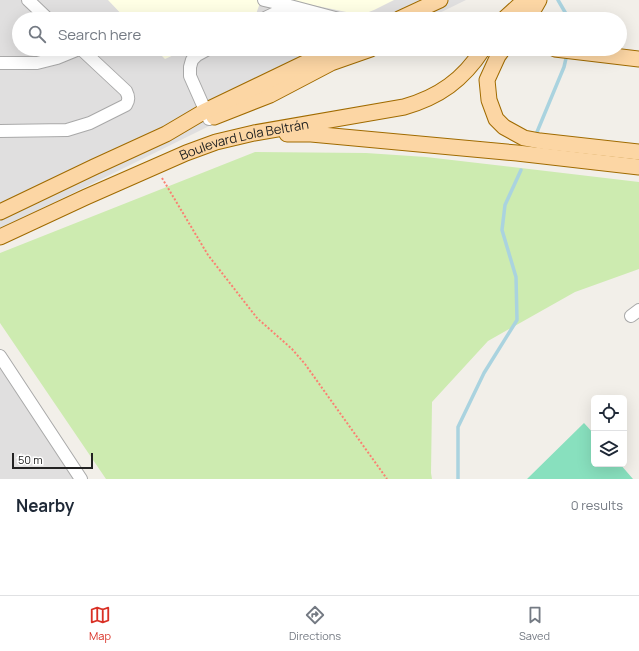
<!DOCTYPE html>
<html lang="en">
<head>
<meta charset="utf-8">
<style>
	body { margin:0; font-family:Manrope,sans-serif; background:#f2f2f3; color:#1f2937 }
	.controls { position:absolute; right:12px; bottom:12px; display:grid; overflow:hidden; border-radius:6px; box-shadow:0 4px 16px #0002 }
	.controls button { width:36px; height:36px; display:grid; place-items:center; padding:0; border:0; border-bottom:1px solid #e0e1e3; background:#fff; color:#1f2937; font:20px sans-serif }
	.scale { position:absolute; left:12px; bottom:10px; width:81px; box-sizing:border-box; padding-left:4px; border:2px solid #222; border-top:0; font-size:11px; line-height:14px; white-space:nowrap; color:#222; -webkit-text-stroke:3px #fff; paint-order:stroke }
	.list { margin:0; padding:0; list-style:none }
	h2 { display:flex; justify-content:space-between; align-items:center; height:52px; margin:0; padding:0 16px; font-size:17px }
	h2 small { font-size:13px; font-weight:400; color:#747a83 }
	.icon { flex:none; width:22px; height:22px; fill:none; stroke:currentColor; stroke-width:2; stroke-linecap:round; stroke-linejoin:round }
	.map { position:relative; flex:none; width:639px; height:479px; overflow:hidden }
	.search { position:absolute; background:#fff; box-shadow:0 4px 16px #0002; left:12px; right:12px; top:12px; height:44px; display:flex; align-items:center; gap:10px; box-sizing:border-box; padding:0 14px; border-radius:22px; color:#747a83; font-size:15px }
	.sheet { height:116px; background:#fff }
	nav { display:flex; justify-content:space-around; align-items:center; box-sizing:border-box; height:56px; border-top:1px solid #e0e1e3; background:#fff; font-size:11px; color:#747a83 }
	nav a { display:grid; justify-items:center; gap:2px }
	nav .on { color:#d93025 }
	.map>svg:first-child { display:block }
	.residential { fill:#e0dfdf }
	.education { fill:#ffffe5 }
	.grass { fill:#cdebb0 }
	.pitch { fill:#88e0be }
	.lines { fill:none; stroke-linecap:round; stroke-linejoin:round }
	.stream { stroke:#aad3df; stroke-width:3.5 }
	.minor-casing { stroke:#a9a9a9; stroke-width:14 }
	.major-casing { stroke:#a06b00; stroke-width:17 }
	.path { stroke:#fa8072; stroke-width:2; stroke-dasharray:2 2; stroke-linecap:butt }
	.minor { stroke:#fff; stroke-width:12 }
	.major { stroke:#fcd6a4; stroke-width:15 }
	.labels { text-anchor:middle; stroke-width:3.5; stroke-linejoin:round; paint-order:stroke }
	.street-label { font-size:13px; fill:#222; stroke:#fff }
</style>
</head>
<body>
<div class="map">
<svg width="639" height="479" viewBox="0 0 639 479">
	<rect width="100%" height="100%" fill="#f2efe9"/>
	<path class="residential" d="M0 0H466L427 19H19V49H366L0 229Z
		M0 368 73 479H0Z"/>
	<path class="education" d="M108 0H261L255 17 251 19H126Z
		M288 0H394L374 10 361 15Z
		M155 49H187L165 59Z"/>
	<path class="grass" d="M255 152 366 153 426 157 639 182V269L575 292 488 341 432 402 431 473 432 479H106L0 323V253Z"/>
	<path class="pitch" d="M584 423 594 434V464H620L633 479H527Z"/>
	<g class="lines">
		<path class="stream" d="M558 0 569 19
			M537 132 564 67 567 54
			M458 479V427L484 373 517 320 516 277 502 230 505 205 521 170"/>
		<defs>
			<path id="minor" d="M28 0 48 19
				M264 0 290 6
				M263 19 290 6 339 19
				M208 49 197 55 192 60 190 67V76L209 119
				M0 63H37L57 58 79 49
				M0 131 67 130 90 123 126 105C129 100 129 97 126 91L81 49
				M631 316 639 310
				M0 356 81 479"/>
			<g id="major">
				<path d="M399 19 440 0"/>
				<path d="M504 19 525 0"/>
				<path d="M524 19 535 7 539 0"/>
				<path d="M503 49 498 56 487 80 489 100 496 119 504 127 524 138 540 141 639 152"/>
				<path d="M555 49 639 59"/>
				<path d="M214 117 270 95 331 63 371 49"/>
				<path d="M287 134H311L517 153 639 167"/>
				<path d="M0 212 94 167 166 134 205 111 334 49"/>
				<path id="s1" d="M0 237 86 197 186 153 216 142 254 133 404 107C439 97 463 80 483 49"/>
			</g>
		</defs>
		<use href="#minor" class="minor-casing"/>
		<use href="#major" class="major-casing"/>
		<path class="path" d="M162 178 208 255 257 318 292 349 305 364 387 479"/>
		<use href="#minor" class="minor"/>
		<use href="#major" class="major"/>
	</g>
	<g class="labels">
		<g class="street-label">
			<text dy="5" stroke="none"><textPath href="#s1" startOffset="264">Boulevard Lola Beltrán</textPath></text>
		</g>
	</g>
</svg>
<div class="controls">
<button><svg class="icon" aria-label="locate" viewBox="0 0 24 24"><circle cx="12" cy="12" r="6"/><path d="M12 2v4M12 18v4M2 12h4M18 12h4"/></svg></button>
<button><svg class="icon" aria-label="layers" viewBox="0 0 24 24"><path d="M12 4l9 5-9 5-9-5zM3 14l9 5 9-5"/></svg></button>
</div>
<div class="scale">50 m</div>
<div class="search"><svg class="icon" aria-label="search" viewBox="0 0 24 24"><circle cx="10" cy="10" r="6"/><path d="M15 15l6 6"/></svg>Search here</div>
</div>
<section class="sheet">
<h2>Nearby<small>0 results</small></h2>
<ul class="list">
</ul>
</section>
<nav>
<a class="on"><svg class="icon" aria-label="map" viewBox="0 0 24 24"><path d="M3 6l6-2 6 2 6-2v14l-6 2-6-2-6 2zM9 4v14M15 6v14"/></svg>Map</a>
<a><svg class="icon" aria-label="directions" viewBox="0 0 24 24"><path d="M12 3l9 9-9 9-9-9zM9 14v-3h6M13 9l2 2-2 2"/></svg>Directions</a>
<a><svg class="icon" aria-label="saved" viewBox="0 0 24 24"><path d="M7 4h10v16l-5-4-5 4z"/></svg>Saved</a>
</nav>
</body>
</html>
